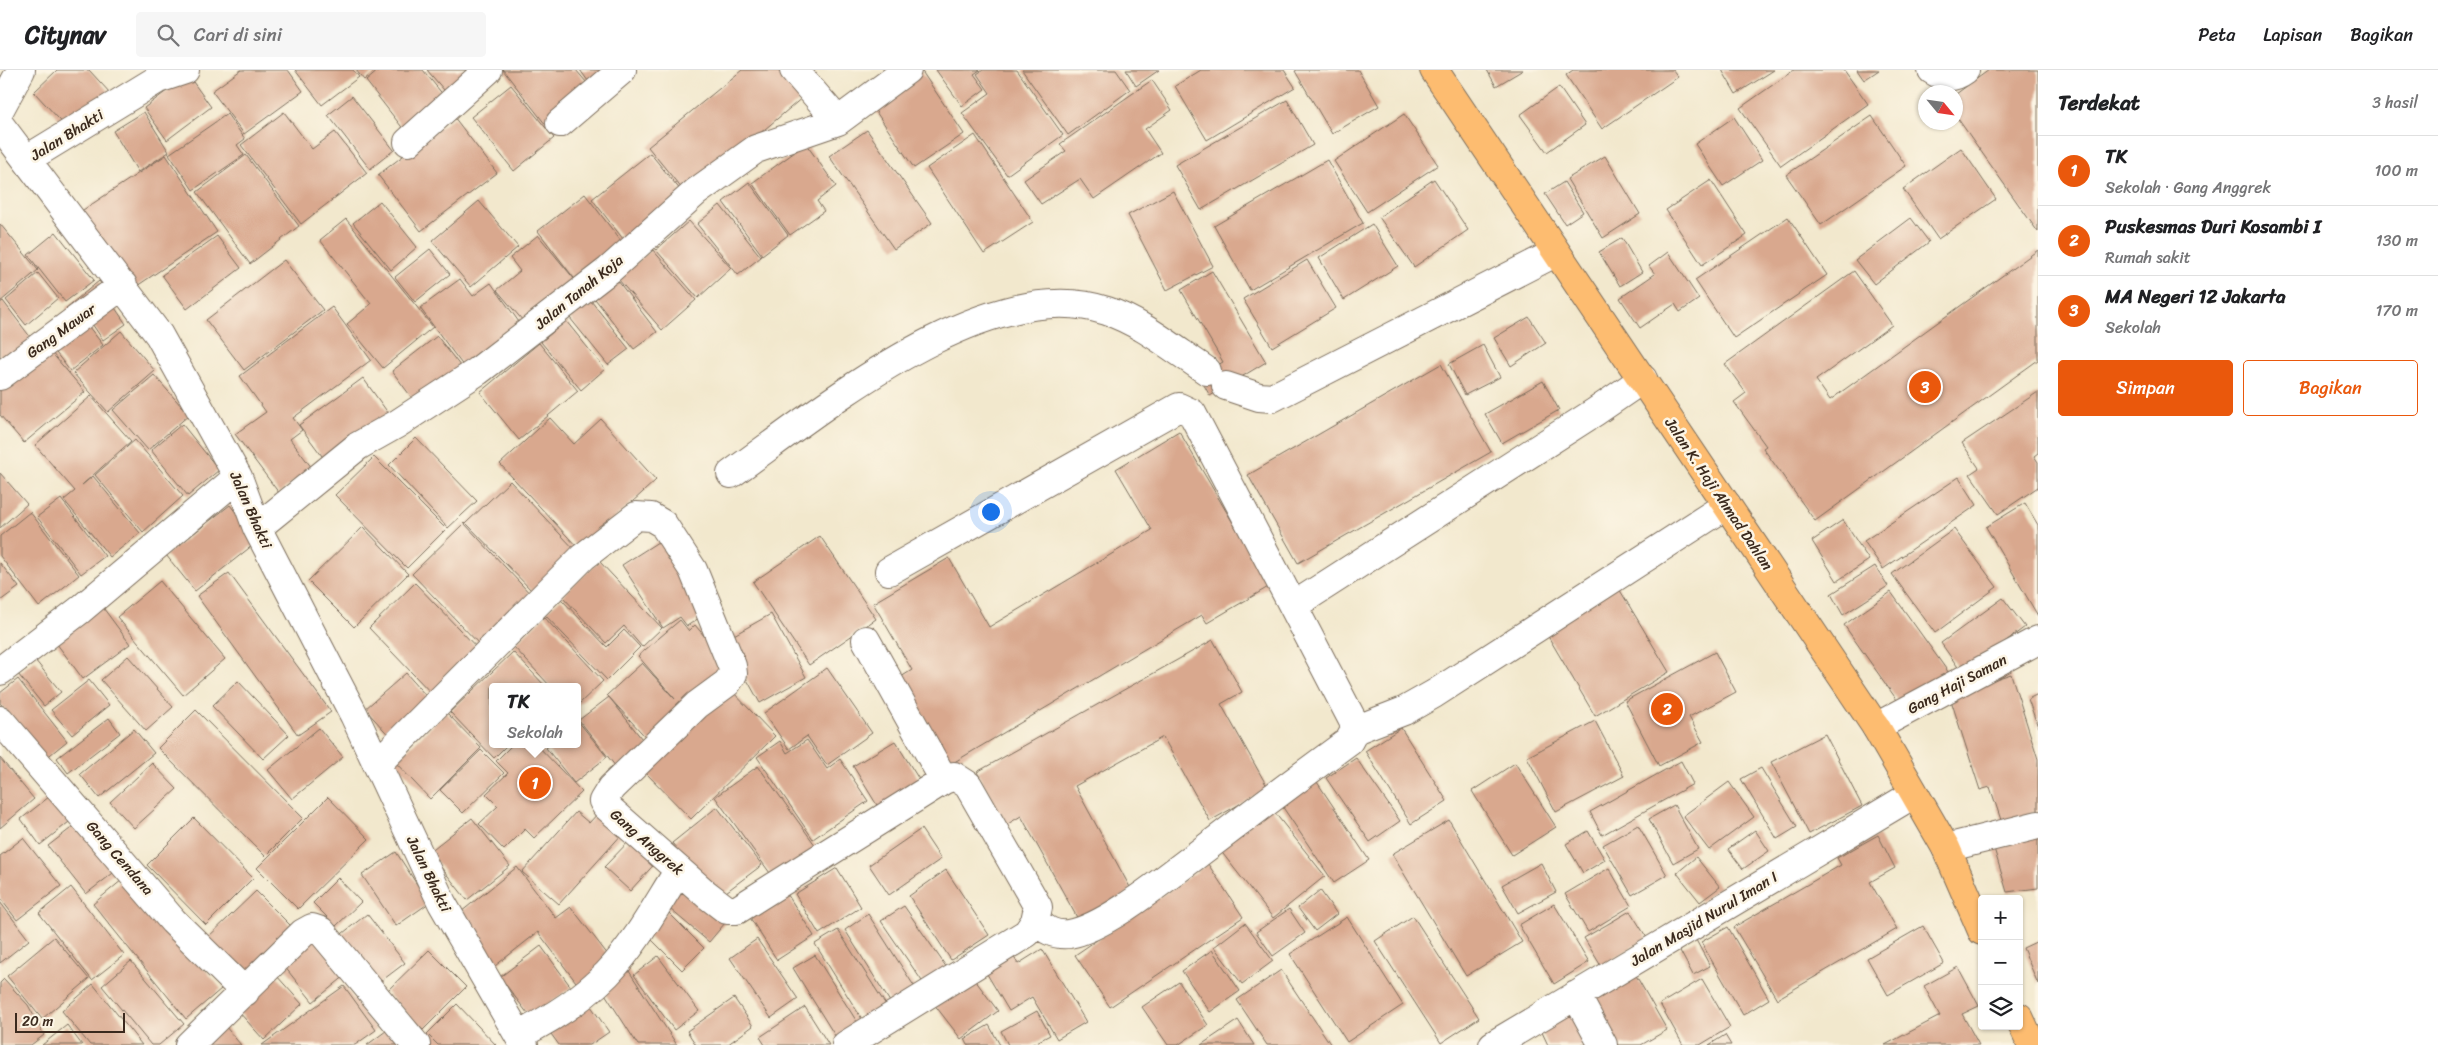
<!DOCTYPE html>
<html lang="id">
<head>
<meta charset="utf-8">
<style>
	body { margin:0; font-family:Sriracha,sans-serif; background:#f6f6f6; color:#202124 }
	.controls { position:absolute; right:15px; bottom:15px; display:grid; overflow:hidden; border-radius:5px; box-shadow:0 1px 4px #0004 }
	.controls button { width:45px; height:45px; display:grid; place-items:center; padding:0; border:0; border-bottom:1px solid #e0e0e0; background:#fff; color:#202124; font:25px sans-serif }
	.compass { position:absolute; left:1918px; top:15px; width:45px; height:45px; border-radius:50%; background:#fff; box-shadow:0 1px 4px #0004; rotate:119deg }
	.scale { position:absolute; left:15px; bottom:12px; width:110px; box-sizing:border-box; padding-left:5px; border:2px solid #3b2a1e; border-top:0; font-size:14px; line-height:18px; white-space:nowrap; color:#3b2a1e; -webkit-text-stroke:4px #fcf5e5; paint-order:stroke }
	.you { position:absolute; left:990px; top:441px; width:18px; height:18px; margin:-12px; border:4px solid #fff; border-radius:50%; background:#1a73e8; box-shadow:0 0 0 8px #1a73e833 }
	.badge { display:grid; place-items:center; width:32px; height:32px; border-radius:50%; background:#ea580c; color:#fff; font-size:16px; font-weight:700 }
	.pin { position:absolute; translate:-50% -50%; border:2px solid #fff; box-shadow:0 1px 5px #0006 }
	.popup { position:absolute; left:489px; top:613px; width:92px; height:65px; box-sizing:border-box; display:grid; place-content:center; border-radius:5px; background:#fff; filter:drop-shadow(0 1px 4px #0005); font-size:16px; white-space:nowrap; color:#757577 }
	.popup b { font-size:19px; color:#202124 }
	.popup::after { content:''; position:absolute; left:50%; top:100%; margin-left:-10px; border:10px solid transparent; border-top-color:#fff }
	.list { margin:0; padding:0; list-style:none }
	h2 { display:flex; justify-content:space-between; align-items:center; height:65px; margin:0; padding:0 20px; font-size:21px }
	h2 small { font-size:16px; font-weight:400; color:#757577 }
	.list li { display:grid; grid-template-columns:32px 1fr auto; gap:15px; align-items:center; box-sizing:border-box; height:70px; padding:0 20px; border-top:1px solid #e0e0e0 }
	.list b { display:block; font-size:19px; white-space:nowrap }
	.list p { margin:0; font-size:16px; white-space:nowrap; color:#757577 }
	.list em { font-size:16px; font-style:normal; color:#757577 }
	.actions { display:flex; gap:10px; padding:15px 20px }
	.actions a { flex:1; padding:11px 0; border:1px solid #ea580c; border-radius:5px; text-align:center; font-size:18px; color:#ea580c }
	.actions .main { background:#ea580c; color:#fff }
	.icon { flex:none; width:28px; height:28px; fill:none; stroke:currentColor; stroke-width:2; stroke-linecap:round; stroke-linejoin:round }
	.map { position:relative; flex:none; width:2038px; height:975px; overflow:hidden }
	header { display:flex; align-items:center; gap:30px; box-sizing:border-box; height:70px; padding:0 25px; background:#fff; border-bottom:1px solid #e0e0e0 }
	header strong { font-size:24px }
	nav { display:flex; gap:28px; margin-inline-start:auto; font-size:18px }
	.search { width:350px; height:45px; background:#f6f6f6; display:flex; align-items:center; gap:12px; box-sizing:border-box; padding:0 18px; border-radius:5px; color:#757577; font-size:19px }
	main { display:flex }
	aside { flex:1; background:#fff }
	.map>svg:first-child { display:block }
	.building { fill:#d9a88e }
	.lines { fill:none; stroke-linecap:round; stroke-linejoin:round }
	.minor-casing { stroke:#7b6c5b; stroke-width:30 }
	.major-casing { stroke:#7b6c5b; stroke-width:30 }
	.minor { stroke:#fff; stroke-width:28 }
	.major { stroke:#fdbc70; stroke-width:28 }
	.labels { text-anchor:middle; stroke-width:5; stroke-linejoin:round; paint-order:stroke }
	.street-label { font-size:15px; fill:#3b2a1e; stroke:#fcf5e5 }
</style>
</head>
<body>
<header>
<strong>Citynav</strong>
<div class="search"><svg class="icon" aria-label="search" viewBox="0 0 24 24"><circle cx="10" cy="10" r="6"/><path d="M15 15l6 6"/></svg>Cari di sini</div>
<nav><a>Peta</a><a>Lapisan</a><a>Bagikan</a></nav>
</header>
<main>
<div class="map">
<svg width="2038" height="975" viewBox="0 0 2038 975">
	<rect width="100%" height="100%" fill="#fcf5e5"/>
	<filter id="ink" filterUnits="userSpaceOnUse"><feTurbulence type="fractalNoise" baseFrequency=".02" numOctaves="2"/><feDisplacementMap in="SourceGraphic" scale="10" xChannelSelector="R" yChannelSelector="G"/><feConvolveMatrix kernelMatrix="1 2 1 2 8 2 1 2 1" color-interpolation-filters="sRGB"/></filter>
	<filter id="wash" filterUnits="userSpaceOnUse"><feTurbulence type="fractalNoise" baseFrequency=".0096" numOctaves="4" result="noise"/><feDisplacementMap in="SourceGraphic" scale="20" xChannelSelector="R" yChannelSelector="G"/><feGaussianBlur stdDeviation="1.12" result="paint"/><feColorMatrix in="noise" values="0 0 0 0 0 0 0 0 0 0 0 0 0 0 0 0 0 1.4 0 .05"/><feComposite in="paint" operator="in"/></filter>
	<g filter="url(#wash)">
		<rect width="100%" height="100%" fill="#f2e8cd"/>
		<g id="blocks">
			<path class="building" d="M57 0H89L111 24 70 61 34 22Z
				M241 0H288L303 21 244 64 212 21Z
				M295 0H353L359 7 322 35Z
				M356 0H376L364 10Z
				M379 0H423L449 32 408 65 366 11Z
				M427 0H483L450 27Z
				M503 0H576L592 19 546 55Z
				M580 0H616L594 19Z
				M742 0H778L803 27 687 125 648 77Z
				M918 0H921L964 64 914 98 870 33Z
				M936 0H980L974 4 985 19 962 36Z
				M983 0H1017L1063 65 1007 105 962 43 990 23 977 4Z
				M1022 0H1116L1130 20 1068 65Z
				M1126 0H1159L1136 16Z
				M1201 0H1284L1295 17 1207 70 1175 16Z
				M1297 0H1358L1379 36 1332 64 1295 1Z
				M1487 0H1523L1496 16Z
				M1573 0H1673L1678 7 1602 59 1566 5Z
				M1722 0H1774L1736 24Z
				M1794 0H1844L1868 34 1781 96 1740 38Z
				M1857 0H1879L1864 10Z
				M1989 0H2038V162L1956 46V24Z
				M188 5 211 37 167 70 144 38Z
				M1152 10 1172 40 1145 59 1161 83 1094 129 1080 109 1041 134 1024 110 1066 81 1060 74Z
				M511 15 554 68 514 101 471 47Z
				M1559 17 1585 55 1547 82 1520 45Z
				M352 26 394 80 370 99 328 45Z
				M1287 30 1313 75 1201 140 1175 95Z
				M144 42 169 82 138 102 113 61Z
				M284 42 312 79 335 62 367 103 301 154 241 75Z
				M227 44 245 69 237 75 244 85 193 120 169 84Z
				M1404 44 1438 95 1367 142 1334 91Z
				M1872 46 1906 96 1821 155 1786 105Z
				M454 47 497 103 421 161 378 105Z
				M1734 47 1762 90 1723 116 1695 74Z
				M867 60 932 153 894 179 829 86Z
				M975 65 1033 152 984 184 927 98Z
				M806 74 836 116 817 131 824 141 790 165 752 113Z
				M1961 78 1996 129 1938 169 1903 119Z
				M650 83 686 127 627 174 592 129Z
				M166 85 217 162 131 220 80 142Z
				M246 85 299 156 250 194 197 122Z
				M1605 86 1640 144 1603 168 1567 109Z
				M1327 90 1363 153 1250 220 1214 156Z
				M1434 109 1468 160 1414 197 1379 147Z
				M1711 110 1747 165 1702 195 1666 140Z
				M749 112 788 165 762 185 723 132Z
				M1564 112 1583 142 1565 154 1545 124Z
				M1173 121 1213 196 1167 220 1128 145Z
				M585 124 627 179 580 216 538 161Z
				M380 131 417 177 391 200 353 153Z
				M479 131 518 177 471 217 432 171Z
				M720 135 761 187 738 205 697 154Z
				M1788 147 1827 205 1734 268 1695 210Z
				M1911 148 1929 172 1874 214 1855 190Z
				M346 149 433 257 383 298 347 254 371 234 320 170Z
				M689 151 731 198 698 228 656 180Z
				M0 154 38 200 0 232Z
				M1372 154 1398 196 1344 230 1319 188Z
				M56 162 94 210 65 232 28 185Z
				M538 165 580 216 529 258 497 220 520 201 510 188Z
				M217 166 241 198 187 239 162 205Z
				M1622 168 1642 202 1620 216 1599 182Z
				M430 179 450 204 415 232 395 207Z
				M652 179 696 230 662 260 618 209Z
				M2038 180V290L1815 451 1763 378 1766 376 1734 332 1746 323 1725 294 1854 201 1892 255 1816 310 1830 330Z
				M1668 182 1699 229 1680 242 1675 234 1640 258 1620 228 1655 204 1649 196Z
				M284 190 323 240 244 300 206 250Z
				M1307 190 1336 238 1272 277 1243 229Z
				M1212 201 1266 292 1210 326 1199 306 1223 292 1181 220Z
				M38 203 58 228 26 255 6 230Z
				M615 207 657 262 634 279 592 225Z
				M460 209 473 226 491 213 524 259 467 301 420 238Z
				M99 211 109 223 75 250 66 238Z
				M3 231 34 272 0 299V233Z
				M591 231 629 279 608 295 570 248Z
				M111 232 126 254 103 270 88 248Z
				M332 237 371 290 293 348 302 360 290 369 312 398 279 423 235 364 266 342 240 306Z
				M1529 247 1546 273 1511 296 1494 268Z
				M566 251 605 299 581 320 541 272Z
				M85 252 103 275 70 301 53 279Z
				M121 261 155 301 108 342 73 303Z
				M437 266 464 301 418 336 392 301Z
				M539 273 578 321 519 370 480 322Z
				M45 275 85 322 24 373 0 345V313Z
				M1483 275 1500 307 1465 325 1449 294Z
				M1441 294 1491 382 1298 493 1248 405Z
				M154 305 189 345 148 380 113 340Z
				M363 308 391 347 328 394 299 355Z
				M1543 311 1559 340 1502 373 1485 344Z
				M2038 322V383L2034 386 2038 392V417L1998 444 1970 404 1979 398 1962 373Z
				M91 326 131 371 82 415 93 406 140 463 110 487 64 430 75 421 35 375Z
				M550 348 574 374 601 349 656 410 580 480 500 394Z
				M182 354 219 400 188 426 151 380Z
				M1179 361 1270 516 1207 553 1202 545 951 694 901 607 912 600 873 533 949 488 989 557 1152 460 1116 399Z
				M416 368 477 431 448 458 389 395Z
				M135 370 183 426 143 462 95 405Z
				M374 387 446 459 407 498 335 425Z
				M0 403 27 434 0 458Z
				M1959 407 1977 435 1883 499 1864 471Z
				M510 411 578 483 535 524 466 453Z
				M61 429 105 486 81 504 37 447Z
				M2025 433 2038 455V546L1986 457Z
				M230 435 258 471 195 521 166 485Z
				M30 442 79 505 39 537 0 486V466Z
				M1843 450 1869 490 1837 511 1812 471Z
				M464 453 534 528 482 577 412 504Z
				M363 457 408 504 354 557 308 511Z
				M1954 459 1997 517 1935 563 1892 504Z
				M820 466 876 549 809 595 753 512Z
				M661 470 708 542 687 556 680 547 663 558 622 495Z
				M599 491 662 558 642 577 624 556 606 573 562 526Z
				M0 493 19 517 0 531Z
				M1875 496 1888 516 1843 545 1831 524Z
				M229 503 331 642 298 665 197 526Z
				M160 511 225 589 183 625 117 547Z
				M1615 512 1669 602 1595 646 1542 556Z
				M415 513 482 583 435 627 369 558Z
				M1891 522 1951 606 1904 640 1844 555Z
				M2003 528 2025 557 1962 603 1941 573Z
				M561 529 607 577 624 560 640 577 607 610 544 544Z
				M101 535 130 574 83 609 54 570Z
				M771 544 806 607 760 633 725 570Z
				M544 547 603 611 578 635V617H551L513 576Z
				M680 550 689 561 695 555 730 597 652 674 607 625 642 593 675 629 638 586Z
				M1213 570 1242 622 1221 634 1268 718 1210 751 1163 667 1075 716 1132 821 1079 851 1021 746 1006 755 977 702Z
				M513 582 546 617H492V674H508L494 688 450 642Z
				M1715 582 1736 622 1689 647 1703 672 1659 696 1625 631Z
				M128 586 173 637 146 661 101 610Z
				M35 590 61 622 44 636 18 604Z
				M827 598 872 663 827 695 807 666 789 679 764 643Z
				M406 603 433 634 393 670 365 639Z
				M2011 604 2038 689V741L2002 753 1990 717 1980 720 1949 624Z
				M18 609 67 671 45 689 0 633V623Z
				M89 610 109 635 72 665 51 640Z
				M238 611 289 665 263 689 212 636Z
				M730 619 775 666 691 749 645 702Z
				M2038 624V657L2028 629Z
				M609 627 649 678 620 702 579 650Z
				M196 640 303 748 265 786 158 678Z
				M446 642 481 678 430 729 395 692Z
				M109 648 120 663 68 703 57 688Z
				M578 651 607 687 574 713 546 678 551 674H578Z
				M1595 651 1624 706 1556 742 1527 687Z
				M319 658 343 687 292 729 268 700Z
				M1401 658 1447 731 1411 754 1365 681Z
				M134 659 154 683 99 728 80 704Z
				M1825 664 1862 736 1809 764 1771 692Z
				M807 670 827 699 840 689 868 731 813 769 757 687 780 671 787 683Z
				M895 671 925 719 883 745 853 696Z
				M513 674H536L582 722 534 768 525 759 504 780 479 754 498 736 486 724 508 703 496 691Z
				M481 680 504 703 463 743 440 720Z
				M0 688 34 729 0 758Z
				M1356 688 1400 751 1370 772 1326 708Z
				M1681 691 1693 714 1602 765 1590 742Z
				M152 693 177 719 134 758 110 732Z
				M1515 693 1556 757 1512 785 1472 721Z
				M758 696 818 779 775 810 715 727Z
				M1761 698 1797 757 1777 769 1741 709Z
				M1315 709 1369 790 1334 813 1280 733Z
				M1729 712 1754 747 1709 780 1683 746Z
				M54 723 74 748 40 775 21 749Z
				M328 727 369 769 298 839 257 798Z
				M1267 733 1325 806 1273 848 1216 775Z
				M1674 735 1698 779 1673 793 1649 749Z
				M717 737 762 795 718 828 672 773Z
				M600 741 624 762 559 834 522 802 576 742 589 753Z
				M194 748 253 808 206 855 147 795Z
				M472 748 510 796 467 830 429 782Z
				M1449 750 1522 872 1466 906 1392 784Z
				M79 752 117 800 86 824 48 776Z
				M1638 755 1667 805 1632 825 1603 775Z
				M921 759 941 789 889 825 869 795Z
				M1755 760 1769 781 1743 799 1728 779Z
				M1588 761 1605 790 1583 803 1566 774Z
				M2038 761V818L2007 822 1993 775Z
				M1878 765 1895 798 1870 812 1897 859 1777 929 1734 857 1841 795 1837 788Z
				M634 766 659 789 630 821 604 797Z
				M23 768 61 816 17 850 0 828V786Z
				M396 782 429 833 396 856 362 805Z
				M1696 787 1720 817 1700 832 1677 803Z
				M1541 793 1556 822 1518 843 1502 815Z
				M1208 794 1243 847 1110 937 1075 885Z
				M517 797 556 848 571 837 612 890 579 916 538 862 495 896 456 846Z
				M837 798 861 837 819 864 795 824Z
				M1609 798 1631 836 1588 862 1565 824Z
				M946 800 989 865 951 890 909 826Z
				M128 805 221 919 186 949 93 834Z
				M338 808 361 832 336 856 313 833Z
				M685 809 730 847 709 872 664 834Z
				M71 817 124 885 92 910 39 843Z
				M784 819 814 866 777 890 747 843Z
				M1320 820 1337 844 1315 861 1298 838Z
				M256 821 294 859 241 910 204 871Z
				M0 832 29 870 0 893Z
				M1554 834 1589 892 1554 914 1519 855Z
				M904 836 947 898 924 914 881 851Z
				M1289 839 1305 863 1273 886 1256 862Z
				M667 841 704 878 682 900 645 863Z
				M1630 841 1647 868 1601 896 1584 868Z
				M367 844 405 893 376 915 338 867Z
				M868 844 916 919 892 935 845 860Z
				M1413 846 1479 948 1441 973 1375 871Z
				M1347 847 1403 935 1347 972 1290 884Z
				M1245 853 1273 891 1242 914 1214 877Z
				M1923 856 1944 893 1888 925 1867 888Z
				M1728 857 1769 929 1743 945 1701 872Z
				M838 860 886 935 862 949 815 874Z
				M313 864 346 905 313 932 280 891Z
				M54 867 89 909 42 949 7 906Z
				M757 869 798 929 771 948 730 888Z
				M1696 870 1710 896 1693 905 1679 879Z
				M2038 871V914L2023 878Z
				M541 876 571 917 531 948 500 907Z
				M1042 879 1086 952 1057 969 1032 927 1009 941 984 899 1011 882 1018 894Z
				M429 880 466 917 423 960 386 922Z
				M1212 880 1240 921 1210 942 1182 901Z
				M815 885 859 955 837 969 793 898Z
				M658 886 699 941 674 960 634 905Z
				M131 891 184 954 159 975H151L102 916Z
				M1958 897 1979 936 1962 944 1979 975H1885L1940 946 1924 916Z
				M627 898 677 975H638L600 916Z
				M1281 900 1331 975H1267L1237 930Z
				M1634 902 1667 960 1641 975H1614L1588 929Z
				M276 905 302 934 264 970 238 941Z
				M972 906 998 941 961 969 934 934Z
				M4 909 28 935 44 965 31 975H0V913Z
				M1702 909 1730 957 1700 975H1683L1660 934Z
				M1179 912 1208 955 1178 975H1168L1142 937Z
				M93 914 142 975H90L62 941Z
				M344 916 376 960 355 975H262Z
				M734 928 753 956 727 975H696L687 961Z
				M586 929 609 962 590 975H559L546 957Z
				M457 934 496 975H438L427 964Z
				M805 937 829 975H765L760 967Z
				M1037 941 1050 965 1031 975H1008L1001 961Z
				M1572 942 1588 975H1548L1540 958Z
				M1238 950 1254 975H1201Z
				M67 955 82 975H42Z
				M989 955 1000 975H968L965 969Z
				M225 956 241 975H202Z
				M390 958 402 975H367Z
				M1725 965 1731 975H1709Z"/>
		</g>
	</g>
	<g filter="url(#ink)">
		<use href="#blocks" fill-opacity="0" stroke="#7b6c5b" stroke-width="1"/>
		<g class="lines">
			<defs>
				<path id="minor" d="M794 0 838 51
					M1932 0C1944 8 1953 9 1965 0
					M0 39 21 0
					M560 53 622 0
					M0 55 159 265 238 407 257 458 354 645 442 833 524 975
					M408 72 488 0
					M27 89 158 9 185 0
					M0 306 123 215
					M1226 316 1259 327 1272 328 1555 183
					M731 404C821 340 989 200 1107 241 1143 253 1175 280 1207 301
					M257 458 358 376 397 354 478 301 609 200 696 122 756 79 838 51 907 0
					M889 501 1179 337 1192 343 1293 536 1595 342 1643 309
					M1293 536 1353 651 1355 660
					M866 570 944 710
					M0 601 80 540 238 407
					M0 650 173 851 245 922
					M1876 657 2038 570
					M377 694 583 487 636 446 651 447 663 454 693 500 732 596 733 604 727 613 697 635 611 718 603 731 606 736 706 824 727 840H737L944 710 954 706 968 715 1038 837 1035 851 1027 863 846 975
					M1946 778 2038 755
					M1035 851C1045 859 1054 866 1069 864 1105 858 1163 810 1194 787 1245 748 1297 709 1349 671L1355 660 1404 641 1434 624 1727 435
					M1576 925 1603 975
					M519 965C551 949 581 930 607 904 636 874 657 834 679 800
					M189 975 303 863 312 858 321 861 416 975
					M1493 975 1914 724"/>
				<path id="major" d="M1434 0 1876 657 1946 778 1982 861
					M2019 947 2032 975"/>
			</defs>
			<use href="#minor" class="minor-casing"/>
			<use href="#major" class="major-casing"/>
			<use href="#minor" class="minor"/>
			<use href="#major" class="major"/>
		</g>
	</g>
	<g class="labels">
		<g class="street-label">
			<text transform="translate(67 65) rotate(-32)" y="5">Jalan Bhakti</text>
			<text transform="translate(579 222) rotate(-39)" y="5">Jalan Tanah Koja</text>
			<text transform="translate(61 261) rotate(-36)" y="5">Gang Mawar</text>
			<text transform="translate(1719 424) rotate(56)" y="5">Jalan K. Haji Ahmad Dahlan</text>
			<text transform="translate(251 440) rotate(66)" y="5">Jalan Bhakti</text>
			<text transform="translate(1957 614) rotate(-28)" y="5">Gang Haji Saman</text>
			<text transform="translate(647 772) rotate(41)" y="5">Gang Anggrek</text>
			<text transform="translate(120 788) rotate(49)" y="5">Gang Cendana</text>
			<text transform="translate(429 804) rotate(64)" y="5">Jalan Bhakti</text>
			<text transform="translate(1704 849) rotate(-31)" y="5">Jalan Masjid Nurul Iman I</text>
		</g>
	</g>
</svg>
<div class="controls">
<button>+</button>
<button>−</button>
<button><svg class="icon" aria-label="layers" viewBox="0 0 24 24"><path d="M12 4l9 5-9 5-9-5zM3 14l9 5 9-5"/></svg></button>
</div>
<svg class="compass" viewBox="-18 -18 36 36"><path d="M0-13l5 13h-10z" fill="#e53935"/><path d="M0 13l5-13h-10z" fill="#757577"/></svg>
<div class="scale">20 m</div>
<div class="you"></div>
<div class="pin badge" style="left:535px;top:713px">1</div>
<div class="popup"><b>TK</b>Sekolah</div>
<div class="pin badge" style="left:1667px;top:639px">2</div>
<div class="pin badge" style="left:1925px;top:317px">3</div>
</div>
<aside>
<h2>Terdekat<small>3 hasil</small></h2>
<ul class="list">
<li><span class="badge">1</span><div><b>TK</b><p>Sekolah · Gang Anggrek</p></div><em>100 m</em></li>
<li><span class="badge">2</span><div><b>Puskesmas Duri Kosambi I</b><p>Rumah sakit</p></div><em>130 m</em></li>
<li><span class="badge">3</span><div><b>MA Negeri 12 Jakarta</b><p>Sekolah</p></div><em>170 m</em></li>
</ul>
<div class="actions"><a class="main">Simpan</a><a>Bagikan</a></div>
</aside>
</main>
</body>
</html>
